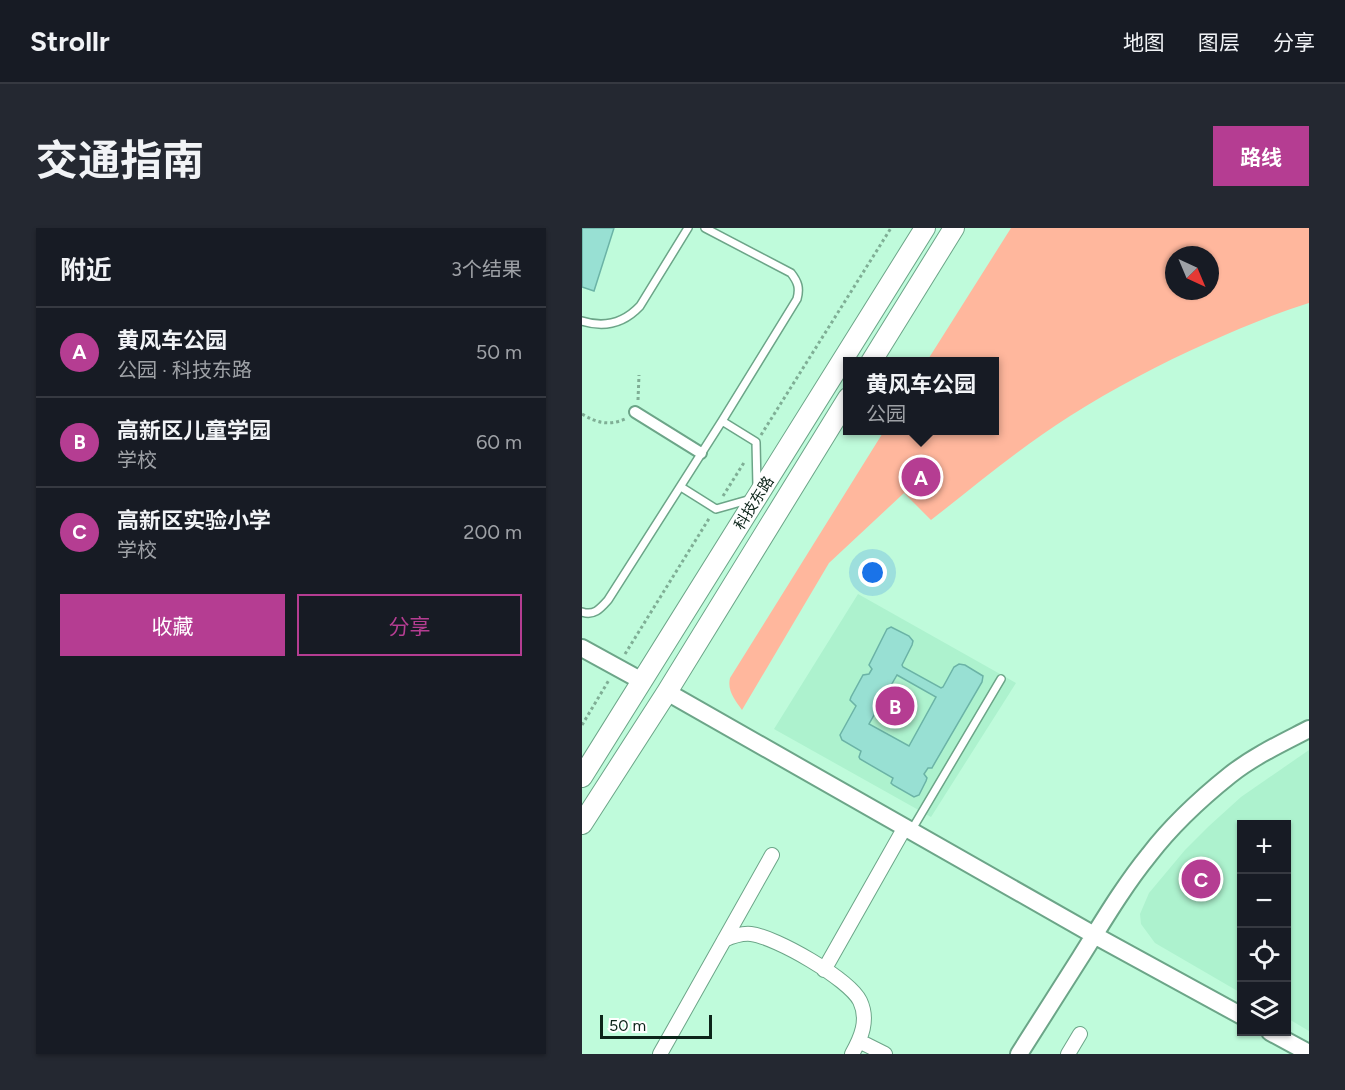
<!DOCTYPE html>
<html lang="zh">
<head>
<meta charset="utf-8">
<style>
	body { margin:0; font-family:Figtree,"Noto Sans SC",sans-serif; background:#242831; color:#f1f3f6 }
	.controls { position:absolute; right:18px; bottom:18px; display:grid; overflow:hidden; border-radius:0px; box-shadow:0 2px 4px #0004 }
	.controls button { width:54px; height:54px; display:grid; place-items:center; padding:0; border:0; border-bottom:2px solid #363941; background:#171b24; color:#f1f3f6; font:30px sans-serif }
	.compass { position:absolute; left:583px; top:18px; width:54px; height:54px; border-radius:50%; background:#171b24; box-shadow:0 2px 4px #0004; rotate:136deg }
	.scale { position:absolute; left:18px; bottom:15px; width:112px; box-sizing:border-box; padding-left:6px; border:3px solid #0c2419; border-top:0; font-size:16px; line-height:21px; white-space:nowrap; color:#0c2419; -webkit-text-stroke:4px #fff; paint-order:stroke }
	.you { position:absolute; left:291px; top:345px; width:21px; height:21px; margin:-15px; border:4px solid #fff; border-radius:50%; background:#1a73e8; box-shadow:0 0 0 9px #1a73e833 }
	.badge { display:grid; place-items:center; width:39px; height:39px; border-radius:50%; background:#b53d92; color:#fff; font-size:20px; font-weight:700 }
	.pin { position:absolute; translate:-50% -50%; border:3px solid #fff; box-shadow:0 2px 6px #0006 }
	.popup { position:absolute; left:261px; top:129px; width:156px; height:78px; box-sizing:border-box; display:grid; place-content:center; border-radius:0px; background:#171b24; filter:drop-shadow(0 2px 4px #0005); font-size:20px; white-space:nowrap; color:#9ea1a6 }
	.popup b { font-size:22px; color:#f1f3f6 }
	.popup::after { content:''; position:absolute; left:50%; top:100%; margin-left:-12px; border:12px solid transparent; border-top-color:#171b24 }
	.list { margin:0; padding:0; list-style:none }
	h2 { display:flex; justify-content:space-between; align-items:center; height:78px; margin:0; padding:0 24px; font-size:26px }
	h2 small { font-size:20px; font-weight:400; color:#9ea1a6 }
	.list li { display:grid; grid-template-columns:39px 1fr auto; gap:18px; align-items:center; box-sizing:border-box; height:90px; padding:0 24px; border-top:2px solid #363941 }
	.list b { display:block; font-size:22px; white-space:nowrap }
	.list p { margin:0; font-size:20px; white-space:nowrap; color:#9ea1a6 }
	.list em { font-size:20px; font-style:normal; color:#9ea1a6 }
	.actions { display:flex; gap:12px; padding:18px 24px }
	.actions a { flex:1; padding:14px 0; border:2px solid #b53d92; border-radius:0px; text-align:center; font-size:21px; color:#b53d92 }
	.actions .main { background:#b53d92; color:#fff }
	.icon { flex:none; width:33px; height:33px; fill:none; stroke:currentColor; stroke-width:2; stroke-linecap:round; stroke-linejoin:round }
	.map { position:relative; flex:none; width:727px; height:826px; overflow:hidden; border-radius:0px }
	header { display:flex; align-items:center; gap:36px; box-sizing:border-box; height:84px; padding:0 30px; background:#171b24; border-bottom:2px solid #363941 }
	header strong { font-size:28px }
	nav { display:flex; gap:33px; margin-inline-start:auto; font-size:21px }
	.intro { display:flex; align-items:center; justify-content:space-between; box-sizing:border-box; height:144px; padding:0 36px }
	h1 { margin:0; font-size:42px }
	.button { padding:15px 27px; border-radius:0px; background:#b53d92; color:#fff; font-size:21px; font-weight:700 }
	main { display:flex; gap:36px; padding:0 36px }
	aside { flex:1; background:#171b24; border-radius:0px; box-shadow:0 2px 4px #0004 }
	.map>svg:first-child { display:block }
	.built { fill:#adf2ce }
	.green { fill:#ffb79d; fill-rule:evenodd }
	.building { fill:#98e0d3; stroke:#6bb3a6; stroke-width:1.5; fill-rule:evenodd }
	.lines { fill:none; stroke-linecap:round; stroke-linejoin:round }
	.service-casing { stroke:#6ca588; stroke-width:10 }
	.pedestrian-casing { stroke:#6ca588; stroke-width:14 }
	.minor-casing { stroke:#6ca588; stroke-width:16 }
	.tertiary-casing { stroke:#6ca588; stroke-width:20 }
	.secondary-casing { stroke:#6ca588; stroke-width:22 }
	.path { stroke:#7fae95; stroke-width:3; stroke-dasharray:3 3; stroke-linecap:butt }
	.service { stroke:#fff; stroke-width:7 }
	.pedestrian { stroke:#fff; stroke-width:10 }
	.minor { stroke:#fff; stroke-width:14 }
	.tertiary { stroke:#fff; stroke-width:16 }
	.secondary { stroke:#fff; stroke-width:20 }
	.labels { text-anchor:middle; stroke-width:4.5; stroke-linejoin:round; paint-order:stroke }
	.street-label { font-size:15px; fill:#0c2419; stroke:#fff }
</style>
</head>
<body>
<header>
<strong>Strollr</strong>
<nav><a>地图</a><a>图层</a><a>分享</a></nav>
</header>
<div class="intro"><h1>交通指南</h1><a class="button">路线</a></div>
<main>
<aside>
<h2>附近<small>3个结果</small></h2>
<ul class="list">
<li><span class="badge">A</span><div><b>黄风车公园</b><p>公园 · 科技东路</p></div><em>50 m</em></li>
<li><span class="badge">B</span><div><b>高新区儿童学园</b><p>学校</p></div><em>60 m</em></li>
<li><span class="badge">C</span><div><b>高新区实验小学</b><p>学校</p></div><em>200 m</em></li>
</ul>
<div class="actions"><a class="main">收藏</a><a>分享</a></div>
</aside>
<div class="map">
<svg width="727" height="826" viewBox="0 0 727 826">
	<rect width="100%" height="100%" fill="#bffbdb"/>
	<path class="built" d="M276 366 434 455 349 589 192 501Z
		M727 522V803L705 790 704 596H660L659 765 573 715 559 696 558 686 567 665 603 622 627 598 659 569Z"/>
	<path class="green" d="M429 0H727V75C691 86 659 100 625 115 578 136 532 160 488 188 439 219 394 257 349 292L322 265 247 335 160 482C153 472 145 463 148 450L302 203 412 202V134L345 133ZM592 27H628V63H592Z"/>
	<path class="building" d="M0 0H32L12 63 0 59Z
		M309 399 327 408 331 413 330 417 320 437 321 439 359 460 361 459 372 439 377 436 383 437 401 448 400 454 351 538 350 540H346L342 546 345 550 344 553 337 567 332 569 311 557 309 555 311 550 278 531 277 529 279 523 260 512 258 507 274 478 268 472 269 469 281 447 287 446 290 441 287 437 305 401ZM315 447 354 469 327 518 287 496Z"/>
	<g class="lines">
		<defs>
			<path id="service" d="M0 93C22 100 42 95 58 78L106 0
				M140 193 174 214 175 259
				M99 259 134 281 169 271
				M0 384C12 388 18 381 26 372L140 193 215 71C218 60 216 54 209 45L123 0
				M329 603 419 451"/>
			<path id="pedestrian" d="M53 184 119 225"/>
			<path id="minor" d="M142 712C151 708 159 705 169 706 194 709 267 751 278 773 287 792 279 810 270 826
				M242 742 323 599
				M277 813 303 826
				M78 826 190 627
				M486 826 498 806"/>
			<path id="tertiary" d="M0 420 60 453
				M85 464 512 707 660 788
				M688 804 727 825
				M437 826C457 794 478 762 498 730 520 695 541 659 567 627 590 597 618 571 648 547 672 528 700 515 727 501"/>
			<path id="secondary" d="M289 134 372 0
				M0 549 343 0
				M0 596 85 464 266 170"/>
		</defs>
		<use href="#service" class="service-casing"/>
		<use href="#pedestrian" class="pedestrian-casing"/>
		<use href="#minor" class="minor-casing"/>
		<use href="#tertiary" class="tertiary-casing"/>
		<use href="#secondary" class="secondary-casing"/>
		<path class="path" d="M56 172 57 147
			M0 186C15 195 27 198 43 191
			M179 207 309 0
			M141 268 163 233
			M43 426 128 289
			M0 497 27 452"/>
		<use href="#service" class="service"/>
		<use href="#pedestrian" class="pedestrian"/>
		<use href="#minor" class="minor"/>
		<use href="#tertiary" class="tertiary"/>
		<use href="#secondary" class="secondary"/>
	</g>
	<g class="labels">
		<g class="street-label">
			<text transform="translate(172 275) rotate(-58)" y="5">科技东路</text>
		</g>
	</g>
</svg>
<div class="controls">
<button>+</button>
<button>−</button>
<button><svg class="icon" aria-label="locate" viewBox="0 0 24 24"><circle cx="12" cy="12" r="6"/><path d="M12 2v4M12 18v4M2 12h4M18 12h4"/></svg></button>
<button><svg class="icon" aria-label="layers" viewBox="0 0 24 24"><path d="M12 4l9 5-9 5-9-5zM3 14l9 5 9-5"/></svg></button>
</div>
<svg class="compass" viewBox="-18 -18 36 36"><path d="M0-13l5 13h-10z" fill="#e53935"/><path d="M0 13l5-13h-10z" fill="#9ea1a6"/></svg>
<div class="scale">50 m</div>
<div class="you"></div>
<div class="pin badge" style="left:339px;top:249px">A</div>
<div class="popup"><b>黄风车公园</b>公园</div>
<div class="pin badge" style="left:313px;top:478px">B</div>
<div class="pin badge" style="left:619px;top:651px">C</div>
</div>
</main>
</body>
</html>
